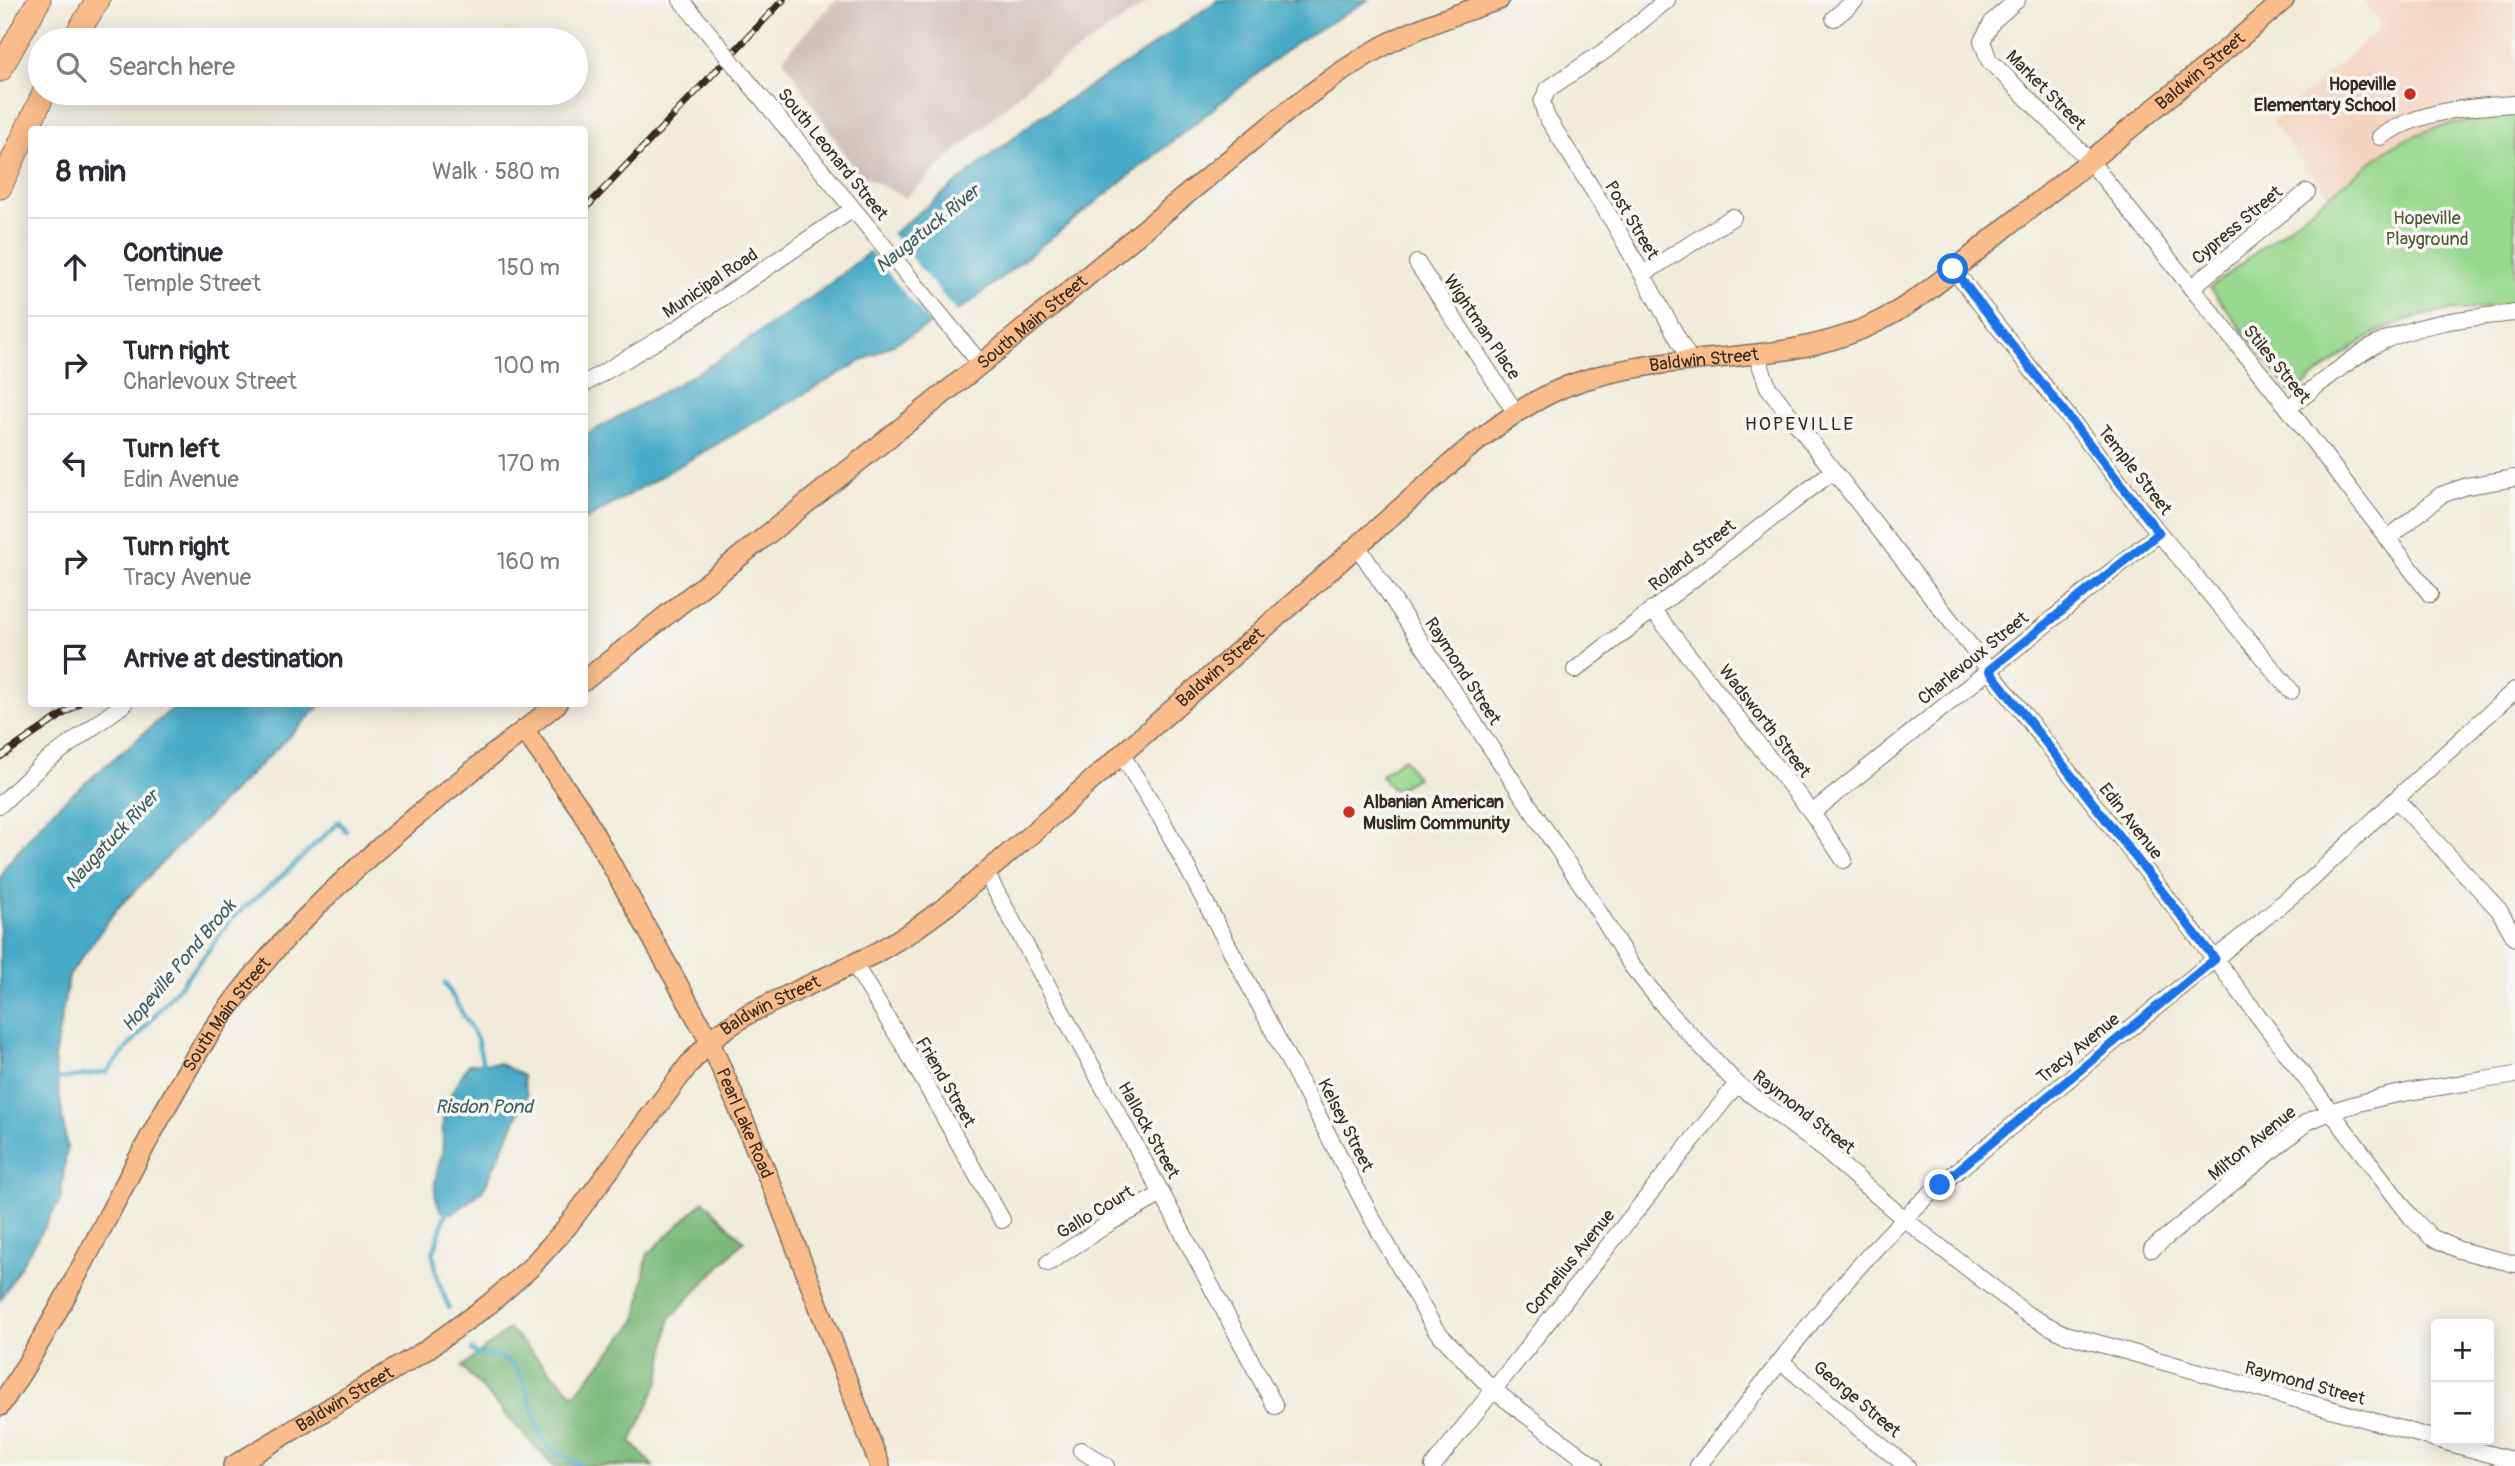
<!DOCTYPE html>
<html lang="en">
<head>
<meta charset="utf-8">
<style>
	body { margin:0; font-family:Pangolin,sans-serif; background:#f2f2f3; color:#2b2b33 }
	.controls { position:absolute; right:21px; bottom:21px; display:grid; overflow:hidden; border-radius:7px; box-shadow:0 4px 18px #0003 }
	.controls button { width:63px; height:63px; display:grid; place-items:center; padding:0; border:0; border-bottom:2px solid #e1e1e2; background:#fff; color:#2b2b33; font:35px sans-serif }
	.stop { position:absolute; width:21px; height:21px; margin:-16px; border:5px solid #1a73e8; border-radius:50%; background:#fff }
	.stop.end { background:#1a73e8; border-color:#fff; box-shadow:0 2px 7px #0008 }
	.list { margin:0; padding:0; list-style:none }
	h2 { display:flex; justify-content:space-between; align-items:center; height:91px; margin:0; padding:0 28px; font-size:30px }
	h2 small { font-size:23px; font-weight:400; color:#7c7c81 }
	.list li { display:grid; grid-template-columns:46px 1fr auto; gap:21px; align-items:center; box-sizing:border-box; height:98px; padding:0 28px; border-top:2px solid #e1e1e2 }
	.list b { display:block; font-size:26px; white-space:nowrap }
	.list p { margin:0; font-size:23px; white-space:nowrap; color:#7c7c81 }
	.list em { font-size:23px; font-style:normal; color:#7c7c81 }
	.icon { flex:none; width:38px; height:38px; fill:none; stroke:currentColor; stroke-width:2; stroke-linecap:round; stroke-linejoin:round }
	.map { position:relative; flex:none; width:2515px; height:1466px; overflow:hidden }
	.search { position:absolute; background:#fff; box-shadow:0 4px 18px #0003; left:28px; top:28px; width:560px; height:77px; display:flex; align-items:center; gap:18px; box-sizing:border-box; padding:0 24px; border-radius:38px; color:#7c7c81; font-size:26px }
	.panel { position:absolute; background:#fff; box-shadow:0 4px 18px #0003; left:28px; top:126px; width:560px; height:581px; border-radius:7px }
	.map>svg:first-child { display:block }
	.built { fill:#f4d3c0 }
	.industrial { fill:#d0c0bc }
	.green { fill:#98d88e; stroke:#6a8156; stroke-width:2 }
	.forest { fill:#7ab879; stroke:#5a714c; stroke-width:2 }
	.water { fill:#46aac6; stroke:#406a72; stroke-width:2 }
	.pier { fill:#f1ebda }
	.lines { fill:none; stroke-linecap:round; stroke-linejoin:round }
	.stream { stroke:#46aac6; stroke-width:4.5 }
	.minor-casing { stroke:#7b6e60; stroke-width:18 }
	.major-casing { stroke:#7b6e60; stroke-width:22 }
	.highway-casing { stroke:#7b6e60; stroke-width:25 }
	.minor { stroke:#fff; stroke-width:16 }
	.major { stroke:#f9bc8a; stroke-width:19 }
	.highway { stroke:#f9bc8a; stroke-width:23 }
	.rail-casing { stroke:#3b2a1e; stroke-width:7 }
	.rail { stroke:#f6f6f2; stroke-width:4.5; stroke-dasharray:13; stroke-linecap:butt }
	.minor-bridge-casing { stroke:#7b6e60; stroke-width:18; stroke-linecap:butt }
	.minor-bridge { stroke:#fff; stroke-width:16 }
	.route { stroke:#1a73e8; stroke-width:9 }
	.poi-dot { fill:#c8321e; stroke:#f6f6f2; stroke-width:2.5 }
	.labels { text-anchor:middle; stroke-width:7; stroke-linejoin:round; paint-order:stroke }
	.street-label { font-size:18px; fill:#3b2a1e; stroke:#f6f6f2 }
	.poi-label { font-size:18px; font-weight:bold; fill:#3b2a1e; stroke:#f6f6f2; text-anchor:end }
	.park-label { font-size:18px; fill:#52563a; stroke:#f6f6f2 }
	.water-label { font-size:19px; font-style:italic; fill:#3f5d61; stroke:#f6f6f2 }
	.neighbourhood-label { font-size:19px; letter-spacing:2px; fill:#3b2a1e; stroke:#f6f6f2 }
</style>
</head>
<body>
<div class="map">
<svg width="2515" height="1466" viewBox="0 0 2515 1466">
	<rect width="100%" height="100%" fill="#f6f6f2"/>
	<filter id="ink" filterUnits="userSpaceOnUse"><feTurbulence type="fractalNoise" baseFrequency=".0143" numOctaves="2"/><feDisplacementMap in="SourceGraphic" scale="14" xChannelSelector="R" yChannelSelector="G"/><feConvolveMatrix kernelMatrix="1 2 1 2 8 2 1 2 1" color-interpolation-filters="sRGB"/></filter>
	<filter id="wash" filterUnits="userSpaceOnUse"><feTurbulence type="fractalNoise" baseFrequency=".00686" numOctaves="4" result="noise"/><feDisplacementMap in="SourceGraphic" scale="28" xChannelSelector="R" yChannelSelector="G"/><feGaussianBlur stdDeviation="1.57" result="paint"/><feColorMatrix in="noise" values="0 0 0 0 0 0 0 0 0 0 0 0 0 0 0 0 0 1.4 0 .05"/><feComposite in="paint" operator="in"/></filter>
	<g filter="url(#wash)">
		<rect width="100%" height="100%" fill="#f1ebda"/>
		<path class="built" d="M2362 0H2515V114L2456 121 2412 136 2377 157 2329 195 2272 123 2383 25Z"/>
		<path class="industrial" d="M836 0H1151L1031 83 905 198 856 172 783 58Z"/>
		<path class="green" d="M2515 114V305C2476 309 2430 309 2393 325 2356 341 2324 370 2292 394L2210 288 2391 147C2433 124 2468 119 2515 114Z
			M1404 758 1417 778 1397 789H1392L1381 775Z"/>
		<path class="forest" d="M704 1201 744 1241 670 1318 660 1379 631 1442 653 1466H553L462 1367 509 1329 574 1395 637 1320 647 1255Z"/>
		<path class="water" d="M1218 0H1368L1297 42 967 305 858 363 585 520 584 436 714 363 819 292 1037 119 1133 59Z
			M178 704H322L186 838 115 911 69 976 54 1058 67 1149 60 1201 0 1300V881L5 867 49 814Z
			M499 1063 523 1076 527 1096 483 1190 458 1210 452 1213 441 1211C429 1188 437 1176 442 1152 444 1141 442 1130 443 1119 446 1098 458 1081 469 1064Z"/>
		<path class="pier" d="M890 232 958 314 933 327 868 249Z"/>
		<g class="lines">
			<path class="stream" d="M445 983 477 1039 484 1068
				M53 1080 107 1072 203 958 231 919 283 875 339 822 346 831
				M444 1206 446 1212 433 1254 438 1280 449 1308
				M472 1350 477 1355C533 1350 525 1408 545 1442 552 1453 571 1459 582 1466"/>
		</g>
	</g>
	<g filter="url(#ink)">
		<g class="lines">
			<defs>
				<path id="minor" d="M681 0 717 43
					M1667 0 1606 50 1548 89 1542 102 1546 116 1615 225 1691 362
					M2017 0 1993 21 1982 41 1989 60 2090 161 2288 408 2430 594
					M1834 18 1856 0
					M737 68 981 364
					M2380 137C2421 110 2467 107 2515 104
					M1417 263 1516 413
					M1953 269 2159 533 2291 691
					M1643 274 1733 217
					M2191 288 2307 192
					M1756 353 1768 387 2215 959 2411 1217 2431 1237 2459 1250 2515 1264
					M584 384 675 330 853 209
					M2288 408C2314 389 2347 360 2375 345 2419 322 2466 318 2515 313
					M2389 538 2441 495 2467 486 2515 478
					M1358 547 1589 896 1631 965 1668 1011 1737 1084 1817 1144 1903 1218 2028 1315 2062 1333 2436 1439
					M1652 609 1812 813 1844 860
					M1575 670 1833 471
					M1122 755 1161 818 1373 1220 1435 1329 1492 1389 1594 1466
					M2396 799 2499 910 2515 938
					M0 805 44 763 124 704
					M1812 813 2159 533
					M986 873 1162 1194 1275 1406
					M854 964 907 1051 1002 1220
					M2152 1249 2307 1122C2370 1092 2447 1087 2515 1075
					M1048 1263 1111 1222 1162 1194
					M1782 1362 1861 1430 1907 1466
					M2439 1440 2515 1461
					M1081 1450 1106 1466
					M1433 1466 1737 1084
					M1698 1466C1775 1370 1847 1267 1940 1185L2312 879 2396 799 2515 690"/>
				<g id="major">
					<path id="s1" d="M584 681 981 364 1294 106C1329 80 1364 54 1403 36 1434 21 1466 11 1499 0"/>
					<path id="s2" d="M524 730 581 810 710 1042 780 1205 880 1466"/>
					<path id="s3" d="M0 1406C55 1324 97 1235 144 1148 166 1108 187 1067 213 1029 306 895 431 804 557 704"/>
					<path id="s4" d="M233 1466 423 1352 488 1305 530 1268 566 1228 690 1063 718 1034 748 1014 874 954 911 932 948 905 1029 836 1464 452C1500 423 1537 395 1581 381 1674 350 1778 367 1867 327 1918 305 1966 259 2009 225 2102 152 2194 78 2284 0"/>
				</g>
				<path id="highway" d="M73 40 98 0
					M0 70 39 0
					M0 187 44 93"/>
			</defs>
			<use href="#minor" class="minor-casing"/>
			<use href="#major" class="major-casing"/>
			<use href="#highway" class="highway-casing"/>
			<use href="#minor" class="minor"/>
			<use href="#major" class="major"/>
			<use href="#highway" class="highway"/>
			<defs>
				<path id="rail" d="M584 210 783 0
					M0 757 78 704"/>
			</defs>
			<use href="#rail" class="rail-casing"/>
			<use href="#rail" class="rail"/>
			<defs>
				<path id="minor-bridge" d="M717 43 737 68"/>
			</defs>
			<use href="#minor-bridge" class="minor-bridge-casing"/>
			<use href="#minor-bridge" class="minor-bridge"/>
		</g>
	</g>
	<g class="lines" filter="url(#ink)">
		<path class="route" d="M1940 1185 2215 959 1989 670 2159 533 1953 269"/>
	</g>
	<g class="poi-dot">
		<circle cx="2410" cy="94" r="7"/>
		<circle cx="1349" cy="812" r="7"/>
	</g>
	<g class="labels">
		<g class="street-label">
			<text dy="6" stroke="none"><textPath href="#s4" startOffset="2460">Baldwin Street</textPath></text>
			<text transform="translate(2046 90) rotate(45)" y="6">Market Street</text>
			<text transform="translate(833 154) rotate(51)" y="6">South Leonard Street</text>
			<text transform="translate(1632 220) rotate(59)" y="6">Post Street</text>
			<text transform="translate(2237 225) rotate(-40)" y="6">Cypress Street</text>
			<text transform="translate(710 283) rotate(-34)" y="6">Municipal Road</text>
			<text dy="6" stroke="none"><textPath href="#s1" startOffset="574">South Main Street</textPath></text>
			<text transform="translate(1482 327) rotate(56)" y="6">Wightman Place</text>
			<text dy="6" stroke="none"><textPath href="#s4" startOffset="1872">Baldwin Street</textPath></text>
			<text transform="translate(2277 364) rotate(51)" y="6">Stiles Street</text>
			<text transform="translate(2135 470) rotate(52)" y="6">Temple Street</text>
			<text transform="translate(1692 555) rotate(-38)" y="6">Roland Street</text>
			<text transform="translate(1973 658) rotate(-39)" y="6">Charlevoux Street</text>
			<text dy="6" stroke="none"><textPath href="#s4" startOffset="1284">Baldwin Street</textPath></text>
			<text transform="translate(1463 671) rotate(57)" y="6">Raymond Street</text>
			<text transform="translate(1765 721) rotate(52)" y="6">Wadsworth Street</text>
			<text transform="translate(2131 821) rotate(52)" y="6">Edin Avenue</text>
			<text dy="6" stroke="none"><textPath href="#s4" startOffset="718">Baldwin Street</textPath></text>
			<text dy="6" stroke="none"><textPath href="#s3" startOffset="453">South Main Street</textPath></text>
			<text transform="translate(2078 1048) rotate(-39)" y="6">Tracy Avenue</text>
			<text transform="translate(946 1082) rotate(60)" y="6">Friend Street</text>
			<text transform="translate(1804 1112) rotate(38)" y="6">Raymond Street</text>
			<text dy="6" stroke="none"><textPath href="#s2" startOffset="452">Pearl Lake Road</textPath></text>
			<text transform="translate(1346 1125) rotate(63)" y="6">Kelsey Street</text>
			<text transform="translate(1149 1130) rotate(61)" y="6">Hallock Street</text>
			<text transform="translate(2252 1143) rotate(-39)" y="6">Milton Avenue</text>
			<text transform="translate(1095 1212) rotate(-31)" y="6">Gallo Court</text>
			<text transform="translate(1570 1262) rotate(-51)" y="6">Cornelius Avenue</text>
			<text transform="translate(2305 1383) rotate(15)" y="6">Raymond Street</text>
			<text dy="6" stroke="none"><textPath href="#s4" startOffset="130">Baldwin Street</textPath></text>
			<text transform="translate(1857 1399) rotate(40)" y="6">George Street</text>
		</g>
		<g class="poi-label">
			<text x="2396" y="90">Hopeville<tspan x="2396" dy="21">Elementary School</tspan></text>
			<text x="1363" y="808" text-anchor="start">Albanian American<tspan x="1363" dy="21">Muslim Community</tspan></text>
		</g>
		<g class="park-label">
			<text x="2427" y="224">Hopeville<tspan x="2427" dy="21">Playground</tspan></text>
		</g>
		<g class="water-label">
			<text transform="translate(927 228) rotate(-39)" y="7">Naugatuck River</text>
			<text transform="translate(111 839) rotate(-47)" y="7">Naugatuck River</text>
			<text transform="translate(178 965) rotate(-50)" y="7">Hopeville Pond Brook</text>
			<text x="484" y="1113">Risdon Pond</text>
		</g>
		<g class="neighbourhood-label">
			<text x="1800" y="430">HOPEVILLE</text>
		</g>
	</g>
</svg>
<div class="controls">
<button>+</button>
<button>−</button>
</div>
<div class="stop" style="left:1953px;top:269px"></div>
<div class="stop end" style="left:1940px;top:1185px"></div>
<div class="search"><svg class="icon" aria-label="search" viewBox="0 0 24 24"><circle cx="10" cy="10" r="6"/><path d="M15 15l6 6"/></svg>Search here</div>
<section class="panel">
<h2>8 min<small>Walk · 580 m</small></h2>
<ul class="list">
<li><svg class="icon" aria-label="ahead" viewBox="0 0 24 24"><path d="M12 20V5M6 11l6-6 6 6"/></svg><div><b>Continue</b><p>Temple Street</p></div><em>150 m</em></li>
<li><svg class="icon" aria-label="right" viewBox="0 0 24 24"><path d="M7 20v-9h11M14 6l5 5-5 5"/></svg><div><b>Turn right</b><p>Charlevoux Street</p></div><em>100 m</em></li>
<li><svg class="icon" aria-label="left" viewBox="0 0 24 24"><path d="M17 20v-9H6M10 6l-5 5 5 5"/></svg><div><b>Turn left</b><p>Edin Avenue</p></div><em>170 m</em></li>
<li><svg class="icon" aria-label="right" viewBox="0 0 24 24"><path d="M7 20v-9h11M14 6l5 5-5 5"/></svg><div><b>Turn right</b><p>Tracy Avenue</p></div><em>160 m</em></li>
<li><svg class="icon" aria-label="arrive" viewBox="0 0 24 24"><path d="M6 21V4h12l-3 4 3 4H6"/></svg><div><b>Arrive at destination</b></div></li>
</ul>
</section>
</div>
</body>
</html>
